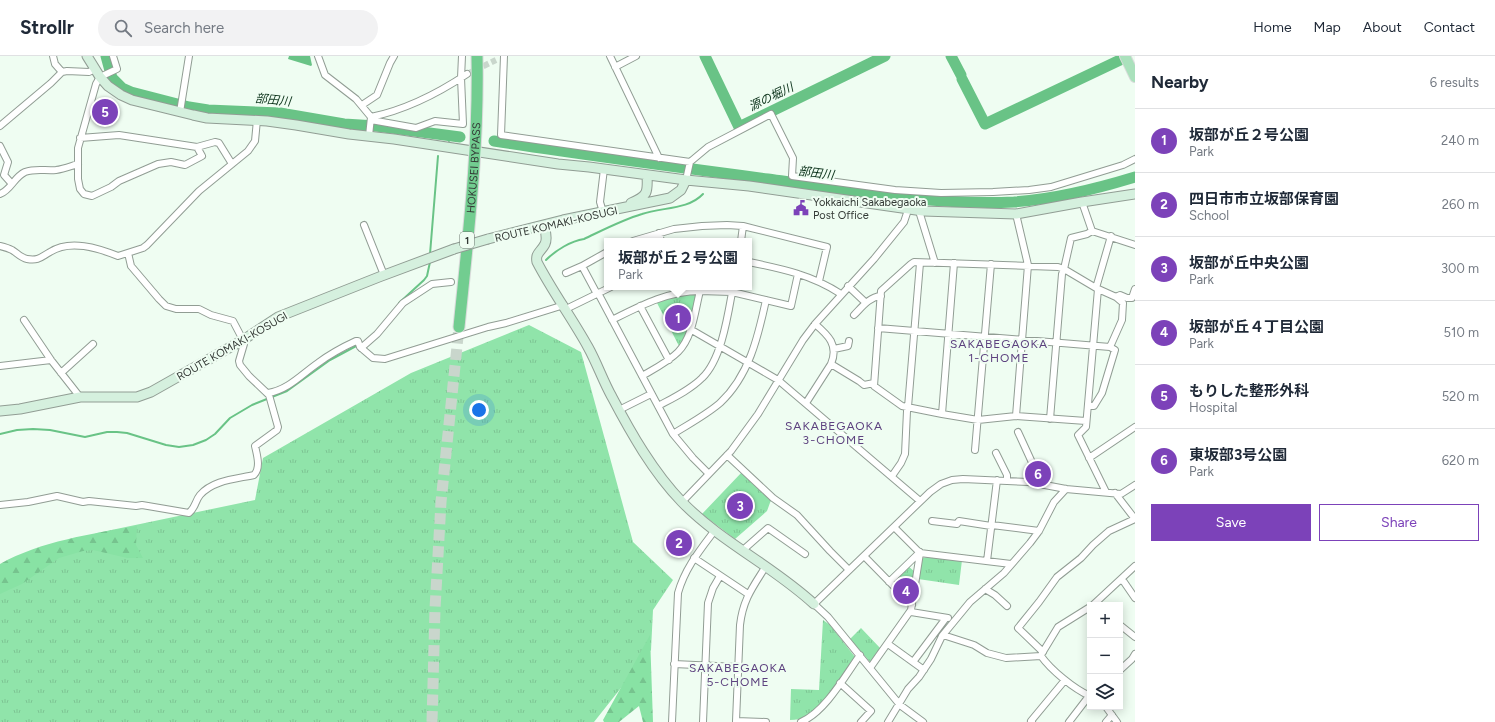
<!DOCTYPE html>
<html lang="en">
<head>
<meta charset="utf-8">
<style>
	body { margin:0; font-family:Figtree,"Noto Sans JP",sans-serif; background:#f2f2f3; color:#1f2937 }
	.controls { position:absolute; right:12px; bottom:12px; display:grid; overflow:hidden; border-radius:0px; box-shadow:0 2px 10px #0003 }
	.controls button { width:36px; height:36px; display:grid; place-items:center; padding:0; border:0; border-bottom:1px solid #e0e1e3; background:#fff; color:#1f2937; font:20px sans-serif }
	.you { position:absolute; left:479px; top:354px; width:14px; height:14px; margin:-10px; border:3px solid #fff; border-radius:50%; background:#1a73e8; box-shadow:0 0 0 6px #1a73e833 }
	.badge { display:grid; place-items:center; width:26px; height:26px; border-radius:50%; background:#7c42b9; color:#fff; font-size:13px; font-weight:700 }
	.pin { position:absolute; translate:-50% -50%; border:2px solid #fff; box-shadow:0 1px 4px #0006 }
	.popup { position:absolute; left:604px; top:182px; width:148px; height:52px; box-sizing:border-box; display:grid; place-content:center; border-radius:0px; background:#fff; filter:drop-shadow(0 1px 3px #0005); font-size:13px; white-space:nowrap; color:#747a83 }
	.popup b { font-size:15px; color:#1f2937 }
	.popup::after { content:''; position:absolute; left:50%; top:100%; margin-left:-8px; border:8px solid transparent; border-top-color:#fff }
	.list { margin:0; padding:0; list-style:none }
	h2 { display:flex; justify-content:space-between; align-items:center; height:52px; margin:0; padding:0 16px; font-size:17px }
	h2 small { font-size:13px; font-weight:400; color:#747a83 }
	.list li { display:grid; grid-template-columns:26px 1fr auto; gap:12px; align-items:center; box-sizing:border-box; height:64px; padding:0 16px; border-top:1px solid #e0e1e3 }
	.list b { display:block; font-size:15px; white-space:nowrap }
	.list p { margin:0; font-size:13px; white-space:nowrap; color:#747a83 }
	.list em { font-size:13px; font-style:normal; color:#747a83 }
	.actions { display:flex; gap:8px; padding:12px 16px }
	.actions a { flex:1; padding:9px 0; border:1px solid #7c42b9; border-radius:0px; text-align:center; font-size:14px; color:#7c42b9 }
	.actions .main { background:#7c42b9; color:#fff }
	.icon { flex:none; width:22px; height:22px; fill:none; stroke:currentColor; stroke-width:2; stroke-linecap:round; stroke-linejoin:round }
	.map { position:relative; flex:none; width:1135px; height:666px; overflow:hidden }
	header { display:flex; align-items:center; gap:24px; box-sizing:border-box; height:56px; padding:0 20px; background:#fff; border-bottom:1px solid #e0e1e3 }
	header strong { font-size:19px }
	nav { display:flex; gap:22px; margin-inline-start:auto; font-size:14px }
	.search { width:280px; height:36px; background:#f2f2f3; display:flex; align-items:center; gap:10px; box-sizing:border-box; padding:0 14px; border-radius:22px; color:#747a83; font-size:15px }
	main { display:flex }
	aside { flex:1; background:#fff }
	.map>svg:first-child { display:block }
	.grass { fill:url(#grass-tufts) }
	.forest { fill:url(#forest-firs) }
	.water { fill:#69c386 }
	.lines { fill:none; stroke-linecap:round; stroke-linejoin:round }
	.stream { stroke:#69c386; stroke-width:2 }
	.river { stroke:#69c386; stroke-width:11 }
	.street-tunnel { stroke:#c9d6cc; stroke-width:6; stroke-dasharray:6 3; stroke-linecap:butt }
	.highway-tunnel { stroke:#c9d6cc; stroke-width:11; stroke-dasharray:11 5.5; stroke-linecap:butt }
	.street-casing { stroke:#919d94; stroke-width:8 }
	.secondary-casing { stroke:#919d94; stroke-width:11 }
	.primary-casing { stroke:#dadbdb; stroke-width:12 }
	.highway-casing { stroke:#dadbdb; stroke-width:13 }
	.street { stroke:#fff; stroke-width:6 }
	.secondary { stroke:#d5f0de; stroke-width:9 }
	.primary { stroke:#aae1bc; stroke-width:10 }
	.highway { stroke:#72cd90; stroke-width:11 }
	.secondary-bridge-casing { stroke:#919d94; stroke-width:11; stroke-linecap:butt }
	.secondary-bridge { stroke:#d5f0de; stroke-width:9 }
	.labels { text-anchor:middle; stroke-width:4; stroke-linejoin:round; paint-order:stroke }
	.shield { fill:#effdf2; stroke:#6b746e; stroke-width:1 }
	.shield-label { font-size:10px; font-weight:bold; fill:#333935 }
	.street-label { font-size:11px; fill:#333935; stroke:#effdf2 }
	.poi-label { font-size:11px; fill:#333935; stroke:#effdf2; text-anchor:start }
	.water-label { font-size:12px; font-style:italic; fill:#0b321a; stroke:#effdf2 }
	.neighbourhood-label { font-size:12px; letter-spacing:1px; fill:#5d427f; stroke:#effdf2 }
</style>
</head>
<body>
<header>
<strong>Strollr</strong>
<div class="search"><svg class="icon" aria-label="search" viewBox="0 0 24 24"><circle cx="10" cy="10" r="6"/><path d="M15 15l6 6"/></svg>Search here</div>
<nav><a>Home</a><a>Map</a><a>About</a><a>Contact</a></nav>
</header>
<main>
<div class="map">
<svg width="1135" height="666" viewBox="0 0 1135 666">
	<defs>
		<pattern id="grass-tufts" width="24" height="20" patternUnits="userSpaceOnUse"><rect width="24" height="20" fill="#90e4aa"/><path d="M3 7l-1-3M5 7V3M7 7l1-3M15 17l-1-3M17 17v-4M19 17l1-3" fill="none" stroke="#7dc493"/></pattern>
		<pattern id="forest-firs" width="22" height="20" patternUnits="userSpaceOnUse"><rect width="22" height="20" fill="#88e2a4"/><path d="M5 1l3.5 6h-7zM16 11l3.5 6h-7z" fill="#76c38e"/></pattern>
	</defs>
	<rect width="100%" height="100%" fill="#effdf2"/>
	<path class="grass" d="M695 236 697 238 687 279 680 292 656 245Z
		M529 269 581 296 633 486 673 524 653 554 651 594 594 666H0V525L97 477 255 444 263 402 411 317Z
		M742 416 771 444 767 455 735 483 702 458Z
		M935 500 962 504 959 529 918 523 922 502Z
		M908 510 915 516 911 544 892 526Z
		M823 564 830 569 855 601C841 620 827 646 808 659 802 663 796 664 790 664L791 633 819 634Z
		M861 572 881 593 871 607 850 583Z"/>
	<path class="forest" d="M137 470 136 489 143 502H127L93 494 83 495 59 502 22 528 0 538V508C41 485 91 478 137 470Z
		M650 579 653 666H643L639 650 619 666H604L603 664Z"/>
	<path class="water" d="M289 0H310L312 9 311 10 288 3Z"/>
	<g class="lines">
		<path class="stream" d="M449 85 453 80
			M430 198 438 100
			M546 204C556 194 571 185 584 183 603 174 622 164 642 158 662 151 688 154 703 138
			M399 247 424 224 427 220 430 206
			M0 378 17 374 33 373 50 374 85 381 107 376H117L127 377 166 389 179 391 193 389 206 384 215 378 230 362 252 349 287 335 330 304 358 289"/>
		<path class="river" d="M106 0 112 22 122 32 131 36 189 51 208 54 280 57 344 68 376 70 460 81
			M705 0 739 71 885 0
			M951 0 961 19
			M962 23 985 68 1120 4
			M494 85C585 99 676 111 768 123 848 134 933 150 1014 146 1055 143 1096 133 1135 121"/>
		<path class="street-tunnel" d="M467 18 496 4"/>
		<path class="highway-tunnel" d="M432 666 435 553 441 446 459 271"/>
		<defs>
			<path id="street" d="M53 0 55 8 62 16
				M113 0 117 13 100 21 96 28 78 92V123L80 133 84 138 92 140 111 131 119 125 158 108 171 106 185 109 202 100 197 91 215 86 219 87 232 108
				M318 0 325 19 356 43 371 61 369 80
				M504 0 501 79 690 106
				M610 0 659 102
				M615 11 636 0
				M362 49 377 39 390 7 394 0
				M180 56 189 0
				M371 61C405 54 437 38 467 18
				M371 64 416 72 435 65 463 68 461 22 462 0
				M0 70 51 27 62 16 67 15 89 16 95 13
				M80 82 119 79 197 91
				M0 90 8 106 4 119 12 128
				M686 124 690 106 708 91 771 58 793 102 792 120 895 134 941 137 993 136 1029 134 1051 131 1123 109 1135 103
				M0 138C11 134 14 121 25 116 36 112 45 115 56 114 64 113 71 110 78 108
				M1082 146 1092 175
				M919 155 935 207
				M603 156 600 146 604 113
				M364 169 384 219
				M1092 175 1135 189
				M659 177 661 185
				M633 185 674 173 702 170 727 169 743 170 827 191 819 225
				M741 185 743 170
				M0 190C4 191 8 192 12 194 17 197 21 202 27 203 39 205 41 201 50 196 70 183 98 192 118 200L143 192 147 189 199 135 248 95 255 85 257 64
				M749 206C783 213 812 219 841 238
				M566 217 582 210
				M848 230 866 247
				M1096 232 1111 180
				M1098 233 1086 371 1078 379 1106 436
				M700 235 732 236 791 250 798 218
				M598 237 673 378 693 402 709 418
				M597 238 582 210 607 196
				M1116 241 1120 239 1127 242H1132L1135 233
				M640 250 669 304
				M566 253 611 231
				M854 259C862 251 869 241 881 240
				M24 264 51 304 80 341
				M612 264C640 250 668 235 700 235 695 254 693 281 678 296 668 306 654 313 642 320
				M815 268C828 279 839 289 831 308L859 325 864 329 874 327
				M878 272 1110 291 1122 264 1123 247 1116 241 1096 232 1064 213 1062 218 1050 363
				M690 273 778 324 920 445
				M361 292 377 278 403 247 432 228 451 226
				M834 293 848 290 849 285
				M0 310 51 304
				M61 317 93 288
				M268 337C288 334 302 318 318 307 330 298 343 291 356 285H358L360 291 373 302 385 303 488 271 506 267 564 249
				M806 347 831 308
				M658 350C673 342 690 334 702 322 722 303 728 258 733 231
				M1088 350H1094L1102 337 1115 294 1110 291
				M619 354 651 338
				M942 358 954 207
				M1016 360 1028 209 1016 158
				M1086 365 1016 360 978 364 942 358 902 350 874 330 881 235 911 208 914 206 1058 211 1064 213 1071 182 1087 178 1092 175
				M1018 376 1035 413 1029 426
				M673 378C689 368 706 359 720 347 749 320 758 281 766 244
				M975 394 991 208
				M996 397 1007 419V425
				M727 399 773 442 797 459 830 495 849 514
				M1089 402 1135 371
				M892 420 901 407 905 398 907 355 908 351 920 207
				M1115 437 1135 463
				M682 446 731 395 758 358 803 284 815 268 874 203 904 166 908 154
				M0 449 28 446 57 440 83 446 89 445 136 450 142 449 189 457C196 451 195 445 200 439 213 424 236 423 254 419 261 412 257 399 255 390L277 374 278 371 269 339 249 320 240 309 239 305 244 288 243 284 233 265 211 259 199 253H176L166 250 159 243 131 210 128 197
				M932 465 957 468 959 465 991 470
				M992 469 1039 475
				M894 471 920 497 1011 508
				M743 494 768 472 805 498
				M864 500 912 549
				M694 502 748 538
				M987 505 997 424
				M1121 524 1124 526 1135 542
				M889 526 920 496
				M985 533 995 539 1007 550
				M1093 549 1135 510
				M911 556 948 562
				M1120 569 1135 581
				M943 579 974 589 987 597 1006 602 1041 600C1051 614 1074 633 1090 640
				M888 588 924 614
				M1043 596 1018 572 1039 546 1057 521 1081 502 1093 489 1109 475 1135 463
				M1041 599 1058 571 1090 551
				M913 606 946 562
				M674 608 738 611
				M870 612 911 554 920 497
				M1120 614 1132 603 1135 598
				M840 627 871 655 861 666
				M1106 651 1117 666
				M672 666 678 537C685 512 700 494 715 474
				M703 666 708 547 713 532 720 520
				M766 666 736 665 740 569C743 543 753 531 766 510
				M801 666C825 656 845 620 860 599
				M888 666 908 633 919 621 931 603 942 580 970 546 1004 517 1030 487 1039 475 1054 446 1066 433
				M923 666 900 649 828 561 814 548 930 436 941 428 952 424 963 423 1029 426 1066 433 1121 438 1135 429
				M1032 666 1031 665 1065 624
				M1069 666 1089 640
				M1106 666 1112 659"/>
			<path id="secondary" d="M87 0 100 21 108 30 121 39 132 44 193 59 207 62 267 65 296 69 349 78 394 83 558 108 589 111 686 124 749 130 923 155 1016 158 1082 146 1135 138
				M631 147C648 140 648 136 647 119
				M544 169C545 175 548 182 545 188 541 196 535 197 537 206 552 235 572 262 588 291 597 307 603 325 612 341 631 377 653 416 682 446 721 486 773 510 814 548
				M488 183 563 164 670 142 681 134 686 124
				M0 355 20 353 80 341H137L151 336 243 284 278 261 379 221 454 193"/>
			<path id="primary" d="M1125 0 1135 21"/>
			<g id="highway">
				<path id="s1" d="M459 271C468 181 479 91 477 0"/>
			</g>
		</defs>
		<use href="#street" class="street-casing"/>
		<use href="#secondary" class="secondary-casing"/>
		<use href="#primary" class="primary-casing"/>
		<use href="#highway" class="highway-casing"/>
		<use href="#street" class="street"/>
		<use href="#secondary" class="secondary"/>
		<use href="#primary" class="primary"/>
		<use href="#highway" class="highway"/>
		<defs>
			<path id="secondary-bridge" d="M454 193 488 183"/>
		</defs>
		<use href="#secondary-bridge" class="secondary-bridge-casing"/>
		<use href="#secondary-bridge" class="secondary-bridge"/>
	</g>
	<defs>
		<symbol id="civic-bare" viewBox="-9 -9 18 18"><path d="M-.6-6.5H3V-4.5H.6V-3L4-1V1h2V6H-6V1h2V-1L-.6-3ZM-1.2 2.5V6h2.4V2.5Z" fill="#7c42b9" stroke="#effdf2" stroke-width="2.5" paint-order="stroke"/></symbol>
	</defs>
	<g fill-rule="evenodd">
		<use href="#civic-bare" x="790" y="141" width="22" height="22"/>
	</g>
	<g class="labels">
		<rect class="shield" x="460" y="176" width="14" height="16" rx="3"/>
		<g class="shield-label">
			<text x="467" y="188">1</text>
		</g>
		<g class="street-label">
			<text dy="4" stroke="none"><textPath href="#s1" startOffset="160">HOKUSEI BYPASS</textPath></text>
			<text transform="translate(556 168) rotate(-13)" y="4">ROUTE KOMAKI-KOSUGI</text>
			<text transform="translate(232 290) rotate(-30)" y="4">ROUTE KOMAKI-KOSUGI</text>
		</g>
		<g class="poi-label">
			<text x="813" y="150">Yokkaichi Sakabegaoka<tspan x="813" dy="13">Post Office</tspan></text>
		</g>
		<g class="water-label">
			<text transform="translate(771 41) rotate(-26)" y="4">源の堀川</text>
			<text transform="translate(273 44) rotate(6)" y="4">部田川</text>
			<text transform="translate(816 117) rotate(7)" y="4">部田川</text>
		</g>
		<g class="neighbourhood-label">
			<text x="999" y="292">SAKABEGAOKA<tspan x="999" dy="14">1-CHOME</tspan></text>
			<text x="834" y="374">SAKABEGAOKA<tspan x="834" dy="14">3-CHOME</tspan></text>
			<text x="738" y="616">SAKABEGAOKA<tspan x="738" dy="14">5-CHOME</tspan></text>
		</g>
	</g>
</svg>
<div class="controls">
<button>+</button>
<button>−</button>
<button><svg class="icon" aria-label="layers" viewBox="0 0 24 24"><path d="M12 4l9 5-9 5-9-5zM3 14l9 5 9-5"/></svg></button>
</div>
<div class="you"></div>
<div class="pin badge" style="left:678px;top:262px">1</div>
<div class="popup"><b>坂部が丘２号公園</b>Park</div>
<div class="pin badge" style="left:679px;top:487px">2</div>
<div class="pin badge" style="left:740px;top:450px">3</div>
<div class="pin badge" style="left:906px;top:535px">4</div>
<div class="pin badge" style="left:105px;top:56px">5</div>
<div class="pin badge" style="left:1038px;top:418px">6</div>
</div>
<aside>
<h2>Nearby<small>6 results</small></h2>
<ul class="list">
<li><span class="badge">1</span><div><b>坂部が丘２号公園</b><p>Park</p></div><em>240 m</em></li>
<li><span class="badge">2</span><div><b>四日市市立坂部保育園</b><p>School</p></div><em>260 m</em></li>
<li><span class="badge">3</span><div><b>坂部が丘中央公園</b><p>Park</p></div><em>300 m</em></li>
<li><span class="badge">4</span><div><b>坂部が丘４丁目公園</b><p>Park</p></div><em>510 m</em></li>
<li><span class="badge">5</span><div><b>もりした整形外科</b><p>Hospital</p></div><em>520 m</em></li>
<li><span class="badge">6</span><div><b>東坂部3号公園</b><p>Park</p></div><em>620 m</em></li>
</ul>
<div class="actions"><a class="main">Save</a><a>Share</a></div>
</aside>
</main>
</body>
</html>
